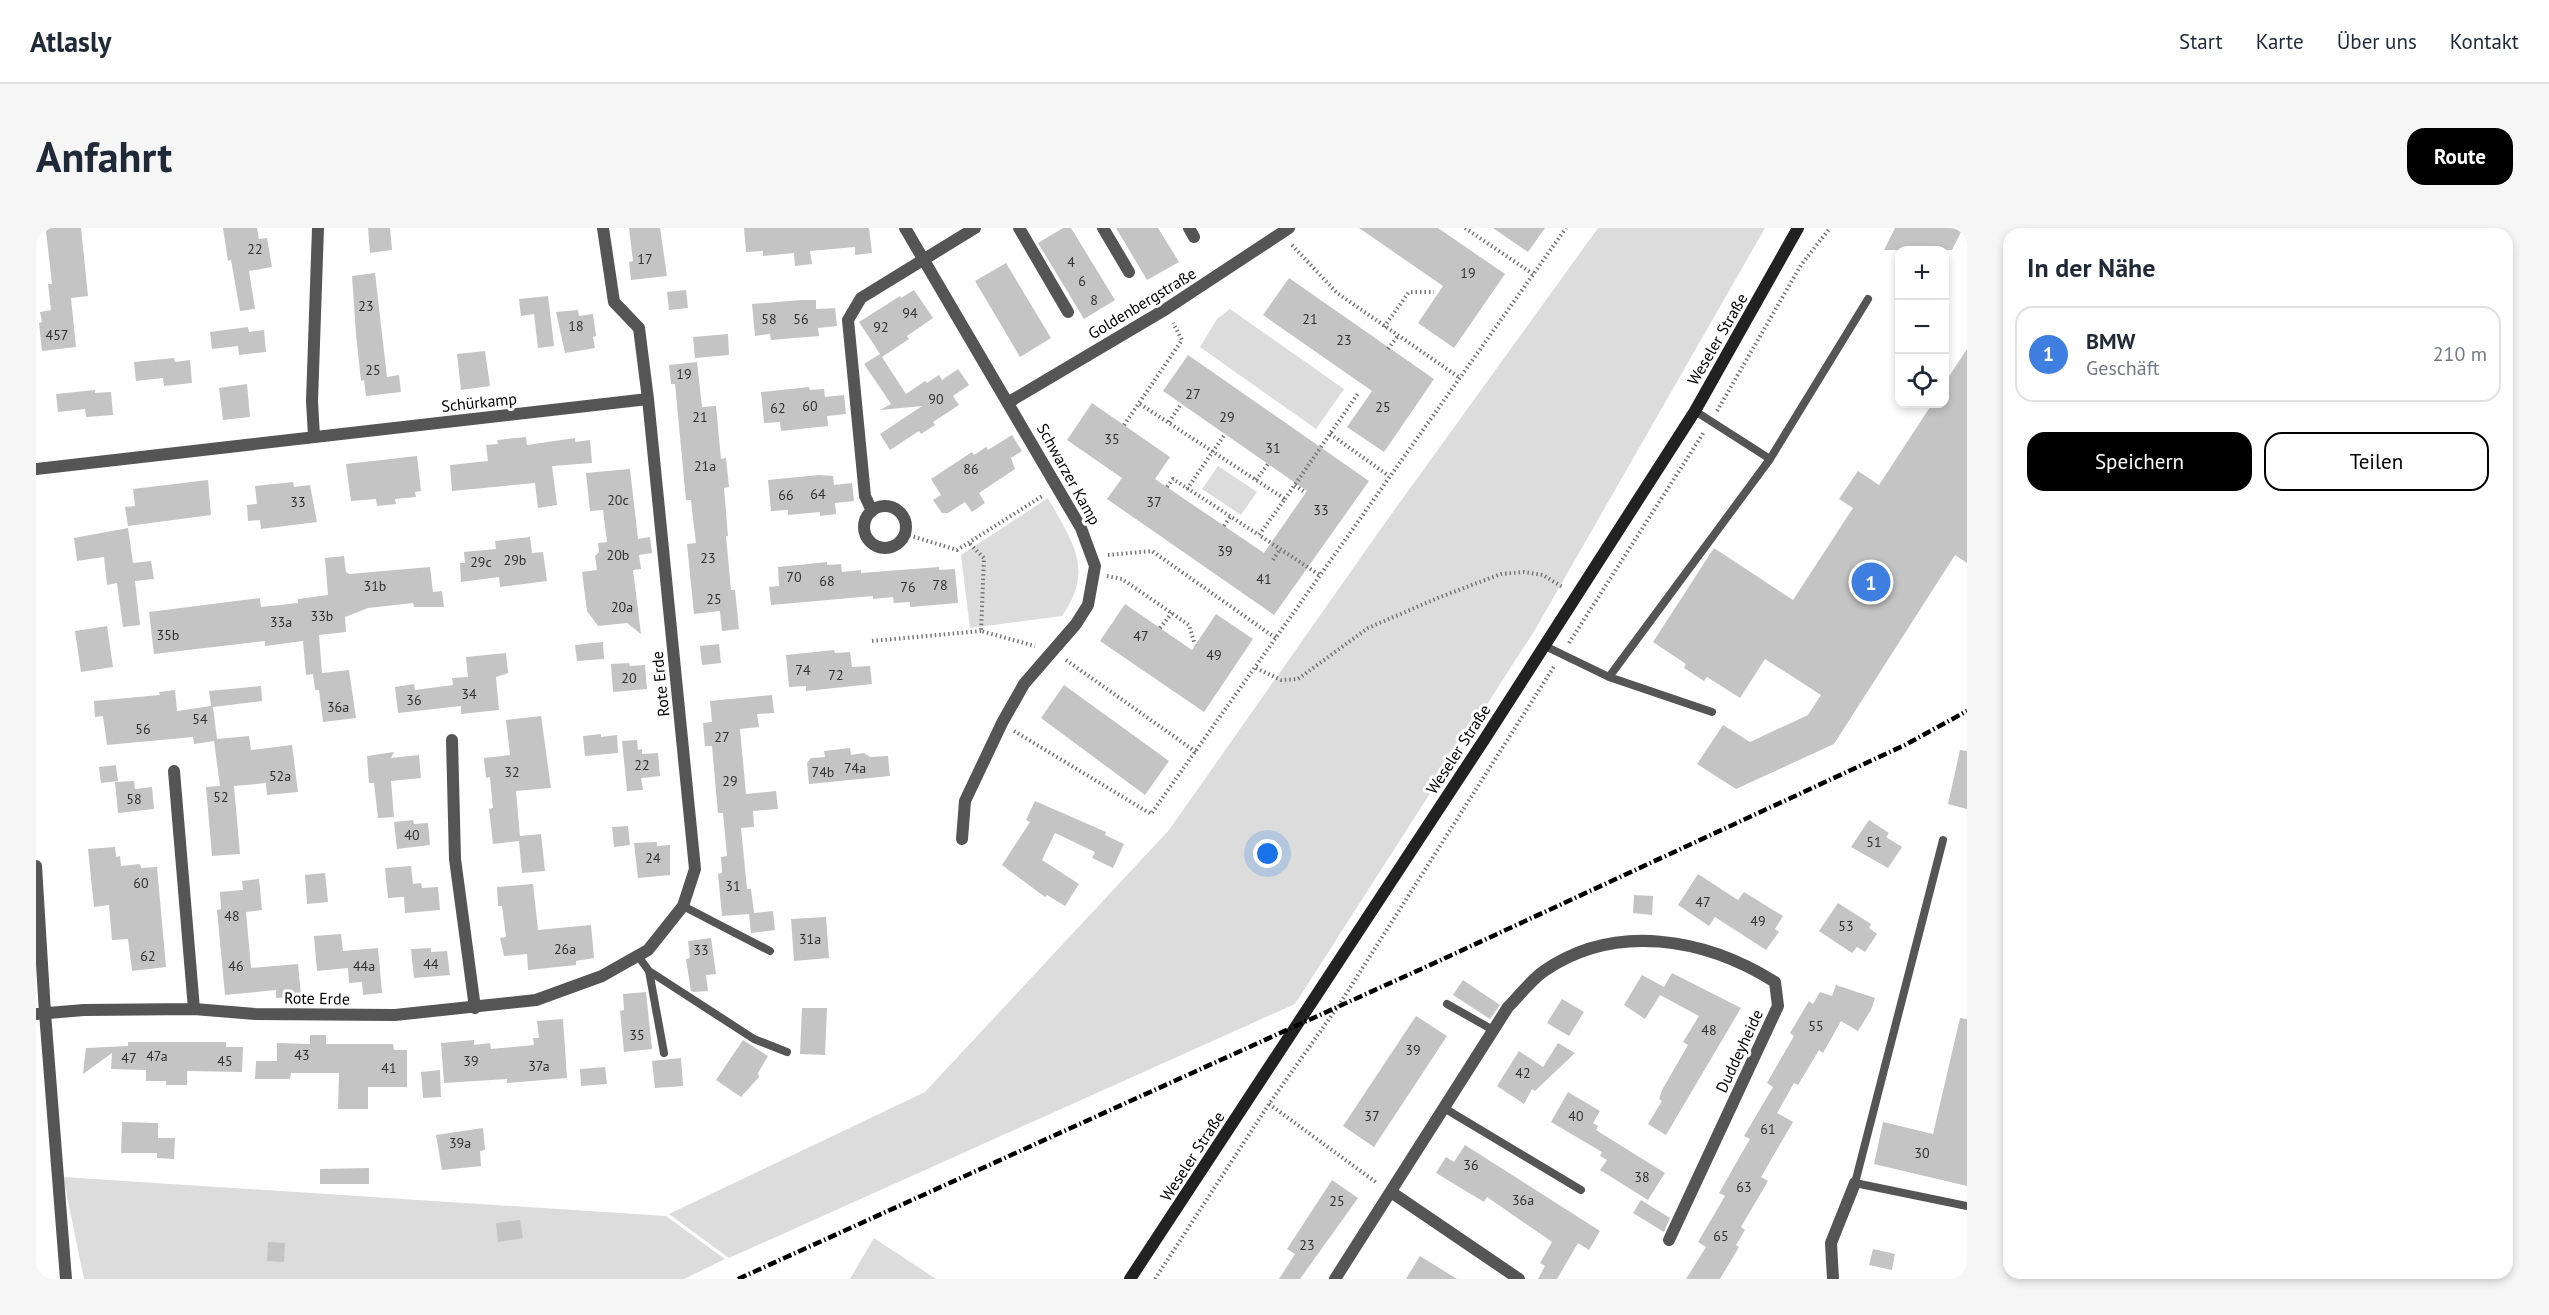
<!DOCTYPE html>
<html lang="de">
<head>
<meta charset="utf-8">
<style>
	body { margin:0; font-family:"PT Sans",sans-serif; background:#f6f6f7; color:#1f2937 }
	.controls { position:absolute; right:18px; top:18px; display:grid; overflow:hidden; border-radius:12px; box-shadow:0 3px 9px #0003 }
	.controls button { width:54px; height:54px; display:grid; place-items:center; padding:0; border:0; border-bottom:2px solid #e0e1e3; background:#fff; color:#1f2937; font:30px sans-serif }
	.you { position:absolute; left:1232px; top:626px; width:21px; height:21px; margin:-15px; border:4px solid #fff; border-radius:50%; background:#1a73e8; box-shadow:0 0 0 9px #1a73e833 }
	.badge { display:grid; place-items:center; width:39px; height:39px; border-radius:50%; background:#000; color:#fff; font-size:20px; font-weight:700 }
	.pin { position:absolute; translate:-50% -50%; border:3px solid #fff; box-shadow:0 2px 6px #0006 }
	.list { margin:0; padding:0; list-style:none }
	h2 { display:flex; justify-content:space-between; align-items:center; height:78px; margin:0; padding:0 24px; font-size:26px }
	h2 small { font-size:20px; font-weight:400; color:#747a83 }
	.list li { display:grid; grid-template-columns:39px 1fr auto; gap:18px; align-items:center; box-sizing:border-box; height:96px; margin:0 12px 12px; padding:0 12px; border:2px solid #e0e1e3; border-radius:18px }
	.list b { display:block; font-size:22px; white-space:nowrap }
	.list p { margin:0; font-size:20px; white-space:nowrap; color:#747a83 }
	.list em { font-size:20px; font-style:normal; color:#747a83 }
	.actions { display:flex; gap:12px; padding:18px 24px }
	.actions a { flex:1; padding:14px 0; border:2px solid #000; border-radius:18px; text-align:center; font-size:21px; color:#000 }
	.actions .main { background:#000; color:#fff }
	.icon { flex:none; width:33px; height:33px; fill:none; stroke:currentColor; stroke-width:2; stroke-linecap:round; stroke-linejoin:round }
	.map { position:relative; flex:none; width:1931px; height:1051px; overflow:hidden; border-radius:18px }
	header { display:flex; align-items:center; gap:36px; box-sizing:border-box; height:84px; padding:0 30px; background:#fff; border-bottom:2px solid #e0e1e3 }
	header strong { font-size:28px }
	nav { display:flex; gap:33px; margin-inline-start:auto; font-size:21px }
	.intro { display:flex; align-items:center; justify-content:space-between; box-sizing:border-box; height:144px; padding:0 36px }
	h1 { margin:0; font-size:42px }
	.button { padding:15px 27px; border-radius:18px; background:#000; color:#fff; font-size:21px; font-weight:700 }
	main { display:flex; gap:36px; padding:0 36px }
	aside { flex:1; background:#fff; border-radius:18px; box-shadow:0 3px 9px #0003 }
	.map>svg:first-child { display:block }
	.green { fill:#dcdcdc }
	.building { fill:#c4c4c4 }
	.lines { fill:none; stroke-linecap:round; stroke-linejoin:round }
	.path { stroke:#777; stroke-width:4; stroke-dasharray:1.5 3; stroke-linecap:butt }
	.lane { stroke:#555; stroke-width:8 }
	.street { stroke:#555; stroke-width:12 }
	.secondary { stroke:#222; stroke-width:12 }
	.rail { stroke:#000; stroke-width:4.5; stroke-dasharray:9 3 1.5 3; stroke-linecap:butt }
	.labels { text-anchor:middle; stroke-width:6; stroke-linejoin:round; paint-order:stroke }
	.number-label { font-size:14px; fill:#313131 }
	.street-label { font-size:16px; fill:#000; stroke:#fff }
</style>
</head>
<body>
<header>
<strong>Atlasly</strong>
<nav><a>Start</a><a>Karte</a><a>Über uns</a><a>Kontakt</a></nav>
</header>
<div class="intro"><h1>Anfahrt</h1><a class="button">Route</a></div>
<main>
<div class="map">
<svg width="1931" height="1051" viewBox="0 0 1931 1051">
	<rect width="100%" height="100%" fill="#fff"/>
	<path class="green" d="M1562 0H1729L1500 400 1259 776 693 1030 633 986 889 864 1133 602 1349 295Z
		M1194 81 1308 161 1280 201 1164 119 1181 91Z
		M1182 238 1221 264 1205 287 1166 261Z
		M1012 270C1036 314 1059 341 1026 388L934 400 925 327Z
		M27 949 630 988 689 1031 648 1051H48Z
		M838 1010 900 1051H814Z"/>
	<path class="building" d="M14 0H45L52 68 35 70 40 119 6 123 3 95 6 94 4 84 15 82 12 56H16L10 3Z
		M187 0H221L223 11 231 10 236 39 213 43 219 81 204 83 195 32 192 33Z
		M332 0H354L356 22 334 25Z
		M593 0H624L631 48 595 52 593 34 597 33Z
		M708 0H833L836 25 819 27V19L774 23 776 36 759 38 758 25 727 28V23L710 24Z
		M1027 0H1035L1079 72 1048 91 1002 15Z
		M1080 0H1122L1143 34 1111 52Z
		M1323 0H1402L1469 46 1418 120 1382 95 1407 58Z
		M1457 0H1509L1492 24Z
		M1859 0H1927L1916 22H1848Z
		M970 35 1015 110 984 129 939 53Z
		M339 45 351 149 363 147 365 164 330 168 328 152 325 153 320 106 316 48Z
		M1253 50 1398 151 1348 224 1311 199 1336 163 1227 87Z
		M650 62 652 80 633 82 631 64Z
		M878 62 897 90 871 108 873 111 846 129 823 94 864 68 865 70Z
		M512 68 518 118 502 120 498 86 485 88 483 71Z
		M765 72H780V81L799 80 801 98 782 100 783 108 735 112 734 106 719 108 716 76Z
		M542 82 543 88 557 86 560 108 557 109 559 120 529 125 520 84Z
		M212 99 213 104 228 102 230 124 203 127 202 118 176 121 174 104Z
		M692 106 693 127 659 130 657 109Z
		M1931 121V335L1919 327 1798 516 1700 561 1661 536 1687 497 1714 514 1772 487 1785 467 1729 431 1704 470 1671 449 1668 453 1648 440 1650 436 1617 414 1678 320 1757 372 1817 280 1803 271 1822 243 1843 257 1896 176H1908V156Z
		M449 123 454 158 425 162 421 126Z
		M844 126 870 166 889 153 891 155 903 147 906 152 922 141 933 157 917 168 923 177 897 194 899 197 885 206 883 203 854 222 844 206 886 178 844 182 855 176 828 136Z
		M1152 127 1333 253 1238 387 1071 271 1086 250 1031 212 1056 175 1134 229 1119 251 1228 325 1271 263 1127 163Z
		M138 130 139 134 154 132 156 155 128 158 127 150 100 153 98 134Z
		M661 134 666 179 680 178 685 231 690 230 693 259 688 260 692 308H690L695 362H699L703 401 686 403 684 383 658 386 651 316 660 315 656 282 655 272H650L639 156H635L633 137Z
		M211 156 214 189 187 192 183 160Z
		M773 159 774 162 788 161 789 169 808 167 810 186 791 188 792 198 745 203 744 194 728 195 725 164Z
		M59 162V165L75 164 77 187 50 189 49 181 22 184 20 166Z
		M976 207 986 223 975 230 979 241 943 265 949 275 936 284 929 274 912 285H906L897 272 905 267 895 251 936 224 938 227 950 219 952 222Z
		M490 209 491 217 539 210V214L554 212 556 235 516 238 521 277 502 280 499 255 416 263 414 237 452 233 450 217 462 216 461 212Z
		M381 228 385 263 379 264 380 269 359 271 360 276 341 278 340 271 315 273 310 236Z
		M594 241 602 311 614 309 616 325 603 327 605 341 597 342 605 406 591 395 562 398 551 383 546 344 561 342 559 328 563 324 562 315 571 314 567 282 554 283 550 245Z
		M783 247 797 248 798 257 816 255 818 273 799 275 800 286 784 288V284L752 287V282L735 283 732 252Z
		M172 252 175 287 92 298 89 279 99 278 97 261Z
		M257 254 258 259 274 257 281 294 225 301 224 292 212 293 211 277 221 276 219 258Z
		M92 300 97 335 115 333 118 351 99 353 104 397 87 399 81 355 71 357 68 329 41 333 38 310Z
		M494 309 496 325 507 324 511 353 464 359 463 349 425 354 424 335H429L428 324 460 321 459 313Z
		M308 328 310 344 313 346 394 339 397 364 406 363 408 379H378L377 375 332 380 309 389 310 404 283 407 286 445 270 447 267 413 229 418V413L118 426 113 384 224 370 225 379 262 375V371L292 367 289 330Z
		M791 334V337L805 336 806 344 825 342V345L903 339V342L919 341 922 375 874 379V374L858 375 857 369 837 371V368L735 377 733 359 743 358 742 339Z
		M1089 376 1156 422 1180 386 1217 411 1168 484 1064 413Z
		M71 398 77 439 45 444 39 403Z
		M567 414 568 431 541 433 539 417Z
		M683 416 685 435 666 437 664 418Z
		M798 422 799 425 814 424 816 439 834 438 836 456 770 463V458L753 459 750 427Z
		M470 425 472 445 460 449 463 482 425 486V478L362 485 359 459 378 456 379 462 417 457 416 450 432 449 430 429Z
		M593 435 594 438 609 437 611 461 577 464 575 436Z
		M313 442 320 490 287 494 283 462H279L277 446Z
		M1028 457 1133 533 1109 567 1005 490Z
		M225 458 226 473 177 479 181 511 213 508 215 522 256 517 262 564 231 567 230 555 198 558 204 626 176 628 170 559 184 558 178 513 158 516 157 509 71 517 67 488 59 489 58 473 124 467 123 464 139 462 141 483 175 478 173 463Z
		M736 467 738 485 721 486 723 499 704 501 710 566 740 563 742 581 717 583 718 599 705 600 711 661H715L718 685 737 683 739 702 715 705 713 686 686 688 682 646 686 645 685 629 691 628 687 585H682L676 518H669L667 495 676 494 674 473Z
		M505 488 515 560 480 563 484 608 505 606 509 643 486 645 483 613 457 616 453 581 457 580 454 549 450 550 448 530 474 527 470 492Z
		M565 506V509L581 507 582 525 549 528 547 508Z
		M601 512 602 522 606 521V526L622 525 624 548 605 550 607 562 591 563 586 513Z
		M814 520 815 527 828 525 834 529 852 528 854 548 773 556 771 535 775 530 789 529 788 523Z
		M1924 522 1931 523V581L1912 576Z
		M358 524 355 530 383 527 385 550 355 553 358 589 342 590 338 555H333L331 528Z
		M80 537 82 553 65 555 63 539Z
		M98 553 99 561 116 559 118 581 82 585 79 554Z
		M999 573 1070 604 1069 607 1088 616 1077 640 1056 630 1059 624 1019 605 1006 632 1043 656 1029 678 1011 667 1009 669 966 637 994 594 990 592Z
		M377 592 378 596 392 595 394 617 361 621 358 594Z
		M1833 592 1853 605 1850 609 1866 619 1852 640 1815 619Z
		M592 598 594 617 578 619 576 599Z
		M621 614V618L634 617V647L602 650 598 615Z
		M79 619 80 629 84 628 85 638 104 636 105 640 121 639 130 739 96 743 92 711 76 712 73 677 58 679 52 621Z
		M375 638 377 656 385 655 386 660 402 659 404 682 369 685 368 669 352 670 349 640Z
		M289 645 292 674 271 676 269 647Z
		M1662 646 1702 672 1708 664 1747 688 1739 701 1743 704 1730 722 1679 689 1673 698 1642 677Z
		M223 651 226 682 210 684 215 740 262 736 265 768 240 770V762L189 767 181 682 185 681 184 664 207 662 206 653Z
		M497 656 502 702 555 697 558 730 540 733V737L492 742 491 726 468 728 464 710 470 709 466 678H462L461 659Z
		M1598 667 1617 668 1616 687 1597 685Z
		M1802 675 1835 696 1833 700 1841 706 1829 724 1821 719 1816 725 1783 703Z
		M790 689 793 730 758 733 755 691Z
		M305 706 307 723 342 720 346 765 327 767 326 754 313 755 312 740 281 743 278 708Z
		M675 710 680 746 670 747 672 763 658 764 655 763 650 731 654 730 652 713Z
		M395 720V724L411 723 414 747 378 750 375 721Z
		M1636 745 1705 780 1630 907 1612 896 1626 873 1623 871 1626 862 1652 817 1647 814 1663 788 1624 767 1609 791 1588 777 1606 747 1628 759Z
		M1427 752 1464 777 1454 791 1417 767Z
		M1800 757 1839 770 1835 782 1822 803 1805 793 1787 825 1783 822 1762 857 1758 855 1741 885 1757 894 1725 949 1732 953 1705 999 1709 1002 1700 1017 1703 1019 1684 1051H1650L1670 1019 1662 1014 1689 968 1683 965 1714 911 1708 908 1737 859 1731 855 1758 808 1754 805 1773 773 1777 776 1784 764 1796 768Z
		M610 764 616 821 588 824 584 783 588 782 587 766Z
		M1526 771 1548 784 1533 808 1511 795Z
		M766 780H791L789 827 764 826Z
		M1380 788 1411 808 1338 919 1307 898Z
		M1924 790 1931 791V958L1838 936 1847 894 1897 906Z
		M527 791 531 850 471 855V851L408 855 405 815 438 812V817L454 815 455 821 498 817 497 810H503L501 793Z
		M274 807H290V816H357L358 822H371V859H332V881H302L303 845H255L254 851H219L220 833H241V815L274 816Z
		M707 812 732 828 722 845 723 849 705 869 680 852Z
		M92 814H190V819H207L206 844 151 843V857H130V853H110V842L75 841 76 825 47 846 50 820 92 818Z
		M1522 815 1539 825 1499 863 1496 861 1488 876 1461 858 1483 823 1507 839Z
		M645 830 647 858 619 860 616 833Z
		M569 839 571 856 545 858 544 841Z
		M404 842 405 869 387 870 385 844Z
		M1532 864 1564 883 1557 895 1562 898 1560 902 1629 945 1612 972 1564 942 1571 932 1564 928 1566 924 1515 894Z
		M86 894 122 895V910H139L138 931 121 930V925H85Z
		M447 900 449 922 444 923 445 938 406 942 400 907Z
		M1429 917 1564 1003 1553 1022 1542 1015 1521 1051H1502L1509 1038 1504 1035 1516 1014 1451 969 1448 974 1400 945 1410 929 1418 934Z
		M333 940V956H284V941Z
		M1296 952 1322 970 1264 1051H1243L1259 1026 1251 1021Z
		M1605 972 1634 990 1628 1004 1597 985Z
		M484 992 487 1010 462 1014 460 995Z
		M232 1014 249 1015 248 1034 231 1033Z
		M1837 1021 1859 1026 1856 1042 1833 1037Z
		M1384 1028 1421 1051H1370Z"/>
	<g class="lines">
		<path class="path" d="M1429 0 1497 46
			M1256 17 1301 65 1424 150
			M1348 99 1373 64H1398
			M1352 121 1361 109
			M1104 176 1249 271 1223 307 1285 348
			M1681 183 1765 37 1794 0
			M1133 194 1145 176
			M1088 197 1146 112 1137 95
			M1294 206 1353 248
			M1220 252 1232 236
			M1259 257 1270 265
			M1131 259 1137 251 1223 307
			M1151 261 1189 206
			M1249 271 1323 164
			M1188 298 1194 289
			M869 306 921 322 1008 267
			M934 316 948 330 945 403 999 418
			M1072 327 1116 323 1241 411
			M1237 332 1244 321
			M1071 348 1086 351 1153 397 1159 417
			M1124 400 1136 385
			M836 413 945 403
			M1533 415 1668 204
			M1030 432 1160 524
			M1220 440 1245 452 1262 451 1332 400 1404 369 1465 346 1488 344 1507 347 1528 360
			M978 503 1115 586 1530 0
			M1233 876 1341 955
			M1119 1051 1233 876 1303 777 1519 437"/>
		<path class="lane" d="M1659 183 1734 231
			M1509 418 1573 449 1676 484
			M1573 449 1734 231 1832 71
			M1907 612 1819 955 1931 978
			M647 678 734 723
			M602 728 613 743 628 825
			M613 743 718 811 751 824
			M1411 776 1457 802
			M1408 880 1545 962"/>
		<path class="street" d="M869 0 1045 300 1059 338 1052 377 1040 396 988 456 966 495 929 573 926 611
			M983 0 1032 84
			M1067 0 1093 44
			M1153 0 1158 9
			M973 174 1130 81 1253 0
			M278 209 276 173 282 0
			M0 241 612 171
			M828 299a21 21 0 1 1 42 0a21 21 0 1 1-42 0Z
			M836 283 829 268 812 92 825 70 939 0
			M416 512 419 631 439 780
			M138 543 158 781
			M0 638 9 785 30 1051
			M0 786 48 782 158 781 219 786 359 787 500 772 566 748 612 722 647 678 659 641 612 171 603 100 578 74 567 0
			M1355 964 1483 1051
			M1299 1051 1472 779C1483 768 1495 752 1508 743 1579 694 1669 710 1739 754L1742 778 1633 1012
			M1797 1051 1795 1015 1819 955"/>
		<path class="secondary" d="M1094 1051 1448 512 1659 183 1762 0"/>
		<path class="rail" d="M702 1051 1405 732 1869 517 1931 483"/>
	</g>
	<g class="labels">
		<g class="number-label">
			<text x="219" y="26">22</text>
			<text x="609" y="36">17</text>
			<text x="1035" y="39">4</text>
			<text x="1432" y="50">19</text>
			<text x="1046" y="58">6</text>
			<text x="1058" y="77">8</text>
			<text x="330" y="83">23</text>
			<text x="874" y="90">94</text>
			<text x="733" y="96">58</text>
			<text x="765" y="96">56</text>
			<text x="1274" y="96">21</text>
			<text x="540" y="103">18</text>
			<text x="845" y="104">92</text>
			<text x="21" y="112">457</text>
			<text x="1308" y="117">23</text>
			<text x="337" y="147">25</text>
			<text x="648" y="151">19</text>
			<text x="1157" y="171">27</text>
			<text x="900" y="176">90</text>
			<text x="774" y="183">60</text>
			<text x="1347" y="184">25</text>
			<text x="742" y="185">62</text>
			<text x="664" y="194">21</text>
			<text x="1191" y="194">29</text>
			<text x="1076" y="216">35</text>
			<text x="1237" y="225">31</text>
			<text x="669" y="243">21a</text>
			<text x="935" y="246">86</text>
			<text x="782" y="271">64</text>
			<text x="750" y="272">66</text>
			<text x="582" y="277">20c</text>
			<text x="262" y="279">33</text>
			<text x="1118" y="279">37</text>
			<text x="1285" y="287">33</text>
			<text x="1189" y="328">39</text>
			<text x="582" y="332">20b</text>
			<text x="672" y="335">23</text>
			<text x="479" y="337">29b</text>
			<text x="445" y="339">29c</text>
			<text x="758" y="354">70</text>
			<text x="1228" y="356">41</text>
			<text x="791" y="358">68</text>
			<text x="904" y="362">78</text>
			<text x="339" y="363">31b</text>
			<text x="872" y="364">76</text>
			<text x="678" y="376">25</text>
			<text x="586" y="384">20a</text>
			<text x="286" y="393">33b</text>
			<text x="245" y="399">33a</text>
			<text x="132" y="412">35b</text>
			<text x="1105" y="413">47</text>
			<text x="1178" y="432">49</text>
			<text x="767" y="447">74</text>
			<text x="800" y="452">72</text>
			<text x="593" y="455">20</text>
			<text x="433" y="471">34</text>
			<text x="378" y="477">36</text>
			<text x="302" y="484">36a</text>
			<text x="164" y="496">54</text>
			<text x="107" y="506">56</text>
			<text x="686" y="514">27</text>
			<text x="606" y="542">22</text>
			<text x="819" y="545">74a</text>
			<text x="476" y="549">32</text>
			<text x="787" y="549">74b</text>
			<text x="244" y="553">52a</text>
			<text x="694" y="558">29</text>
			<text x="185" y="574">52</text>
			<text x="98" y="576">58</text>
			<text x="376" y="612">40</text>
			<text x="1838" y="619">51</text>
			<text x="617" y="635">24</text>
			<text x="105" y="660">60</text>
			<text x="697" y="663">31</text>
			<text x="1667" y="679">47</text>
			<text x="196" y="693">48</text>
			<text x="1722" y="698">49</text>
			<text x="1810" y="703">53</text>
			<text x="774" y="716">31a</text>
			<text x="529" y="726">26a</text>
			<text x="665" y="727">33</text>
			<text x="112" y="733">62</text>
			<text x="395" y="741">44</text>
			<text x="200" y="743">46</text>
			<text x="328" y="743">44a</text>
			<text x="1780" y="803">55</text>
			<text x="1673" y="807">48</text>
			<text x="601" y="812">35</text>
			<text x="1377" y="827">39</text>
			<text x="266" y="832">43</text>
			<text x="121" y="833">47a</text>
			<text x="93" y="835">47</text>
			<text x="189" y="838">45</text>
			<text x="435" y="838">39</text>
			<text x="503" y="843">37a</text>
			<text x="353" y="845">41</text>
			<text x="1487" y="850">42</text>
			<text x="1336" y="893">37</text>
			<text x="1540" y="893">40</text>
			<text x="1732" y="906">61</text>
			<text x="424" y="920">39a</text>
			<text x="1886" y="930">30</text>
			<text x="1435" y="942">36</text>
			<text x="1606" y="954">38</text>
			<text x="1708" y="964">63</text>
			<text x="1487" y="977">36a</text>
			<text x="1301" y="978">25</text>
			<text x="1685" y="1013">65</text>
			<text x="1271" y="1022">23</text>
		</g>
		<g class="street-label">
			<text transform="translate(1106 75) rotate(-31)" y="6">Goldenbergstraße</text>
			<text transform="translate(1681 111) rotate(-60)" y="6">Weseler Straße</text>
			<text transform="translate(443 174) rotate(-6)" y="6">Schürkamp</text>
			<text transform="translate(1033 246) rotate(61)" y="6">Schwarzer Kamp</text>
			<text transform="translate(624 456) rotate(-96)" y="6">Rote Erde</text>
			<text transform="translate(1422 521) rotate(-57)" y="6">Weseler Straße</text>
			<text transform="translate(281 770) rotate(1)" y="6">Rote Erde</text>
			<text transform="translate(1703 823) rotate(-65)" y="6">Duddeyheide</text>
			<text transform="translate(1156 928) rotate(-57)" y="6">Weseler Straße</text>
		</g>
	</g>
</svg>
<div class="controls">
<button>+</button>
<button>−</button>
<button><svg class="icon" aria-label="locate" viewBox="0 0 24 24"><circle cx="12" cy="12" r="6"/><path d="M12 2v4M12 18v4M2 12h4M18 12h4"/></svg></button>
</div>
<div class="you"></div>
<div class="pin badge" style="left:1835px;top:354px;background:#3f7fe0">1</div>
</div>
<aside>
<h2>In der Nähe<small></small></h2>
<ul class="list">
<li><span class="badge" style="background:#3f7fe0">1</span><div><b>BMW</b><p>Geschäft</p></div><em>210 m</em></li>
</ul>
<div class="actions"><a class="main">Speichern</a><a>Teilen</a></div>
</aside>
</main>
</body>
</html>
